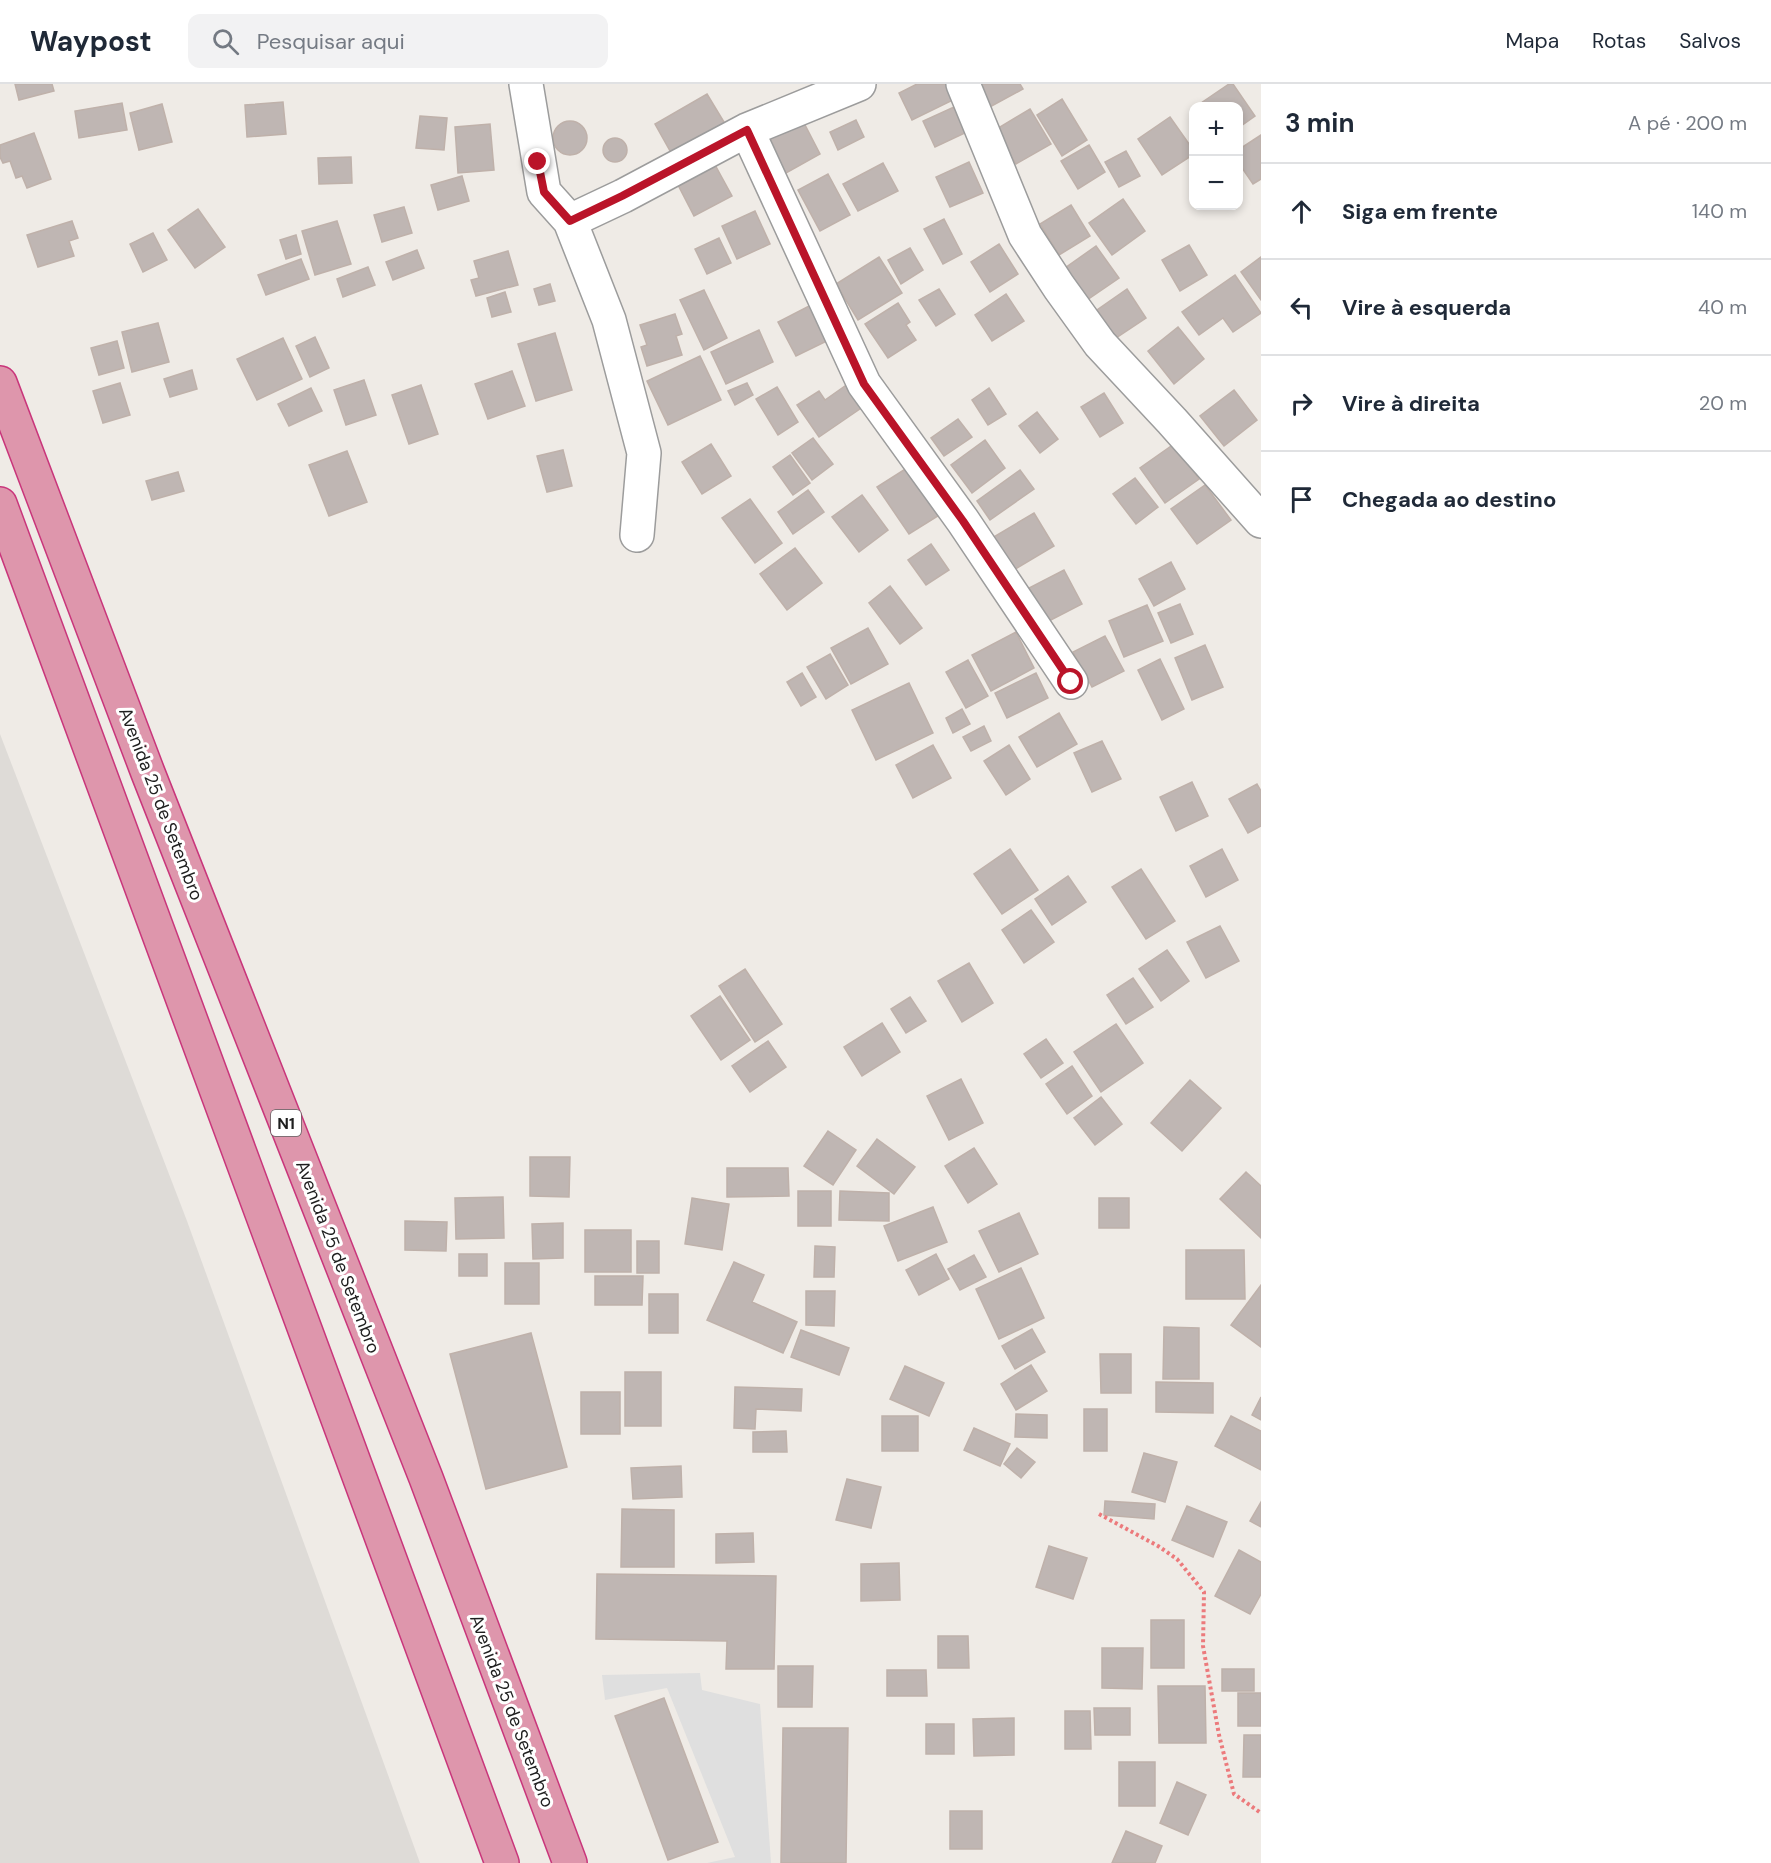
<!DOCTYPE html>
<html lang="pt">
<head>
<meta charset="utf-8">
<style>
	body { margin:0; font-family:"DM Sans",sans-serif; background:#f2f2f3; color:#1f2937 }
	.controls { position:absolute; right:18px; top:18px; display:grid; overflow:hidden; border-radius:12px; box-shadow:0 3px 9px #0003 }
	.controls button { width:54px; height:54px; display:grid; place-items:center; padding:0; border:0; border-bottom:2px solid #e0e1e3; background:#fff; color:#1f2937; font:30px sans-serif }
	.stop { position:absolute; width:18px; height:18px; margin:-14px; border:4px solid #ba1429; border-radius:50%; background:#fff }
	.stop.end { background:#ba1429; border-color:#fff; box-shadow:0 2px 6px #0008 }
	.list { margin:0; padding:0; list-style:none }
	h2 { display:flex; justify-content:space-between; align-items:center; height:78px; margin:0; padding:0 24px; font-size:26px }
	h2 small { font-size:20px; font-weight:400; color:#747a83 }
	.list li { display:grid; grid-template-columns:39px 1fr auto; gap:18px; align-items:center; box-sizing:border-box; height:96px; padding:0 24px; border-top:2px solid #e0e1e3 }
	.list b { display:block; font-size:22px; white-space:nowrap }
	.list em { font-size:20px; font-style:normal; color:#747a83 }
	.icon { flex:none; width:33px; height:33px; fill:none; stroke:currentColor; stroke-width:2; stroke-linecap:round; stroke-linejoin:round }
	.map { position:relative; flex:none; width:1261px; height:1779px; overflow:hidden }
	header { display:flex; align-items:center; gap:36px; box-sizing:border-box; height:84px; padding:0 30px; background:#fff; border-bottom:2px solid #e0e1e3 }
	header strong { font-size:28px }
	nav { display:flex; gap:33px; margin-inline-start:auto; font-size:21px }
	.search { width:420px; height:54px; background:#f2f2f3; display:flex; align-items:center; gap:15px; box-sizing:border-box; padding:0 21px; border-radius:12px; color:#747a83; font-size:22px }
	main { display:flex }
	aside { flex:1; background:#fff }
	.map>svg:first-child { display:block }
	.airport { fill:#dedbd7 }
	.parking { fill:#dfdfdf }
	.building { fill:#bfb6b3; stroke:#bfb1aa; stroke-width:1.5 }
	.lines { fill:none; stroke-linecap:round; stroke-linejoin:round }
	.street-casing { stroke:#9c9c9c; stroke-width:36 }
	.highway-casing { stroke:#c9367b; stroke-width:36 }
	.path { stroke:#ec7a7c; stroke-width:4; stroke-dasharray:3 3; stroke-linecap:butt }
	.street { stroke:#fff; stroke-width:33 }
	.highway { stroke:#de96ac; stroke-width:33 }
	.route { stroke:#ba1429; stroke-width:8 }
	.labels { text-anchor:middle; stroke-width:6; stroke-linejoin:round; paint-order:stroke }
	.shield { fill:#fff; stroke:#626262; stroke-width:1.5 }
	.shield-label { font-size:16px; font-weight:bold; fill:#1f1f1f }
	.street-label { font-size:18px; fill:#1f1f1f; stroke:#fff }
</style>
</head>
<body>
<header>
<strong>Waypost</strong>
<div class="search"><svg class="icon" aria-label="search" viewBox="0 0 24 24"><circle cx="10" cy="10" r="6"/><path d="M15 15l6 6"/></svg>Pesquisar aqui</div>
<nav><a>Mapa</a><a>Rotas</a><a>Salvos</a></nav>
</header>
<main>
<div class="map">
<svg width="1261" height="1779" viewBox="0 0 1261 1779">
	<rect width="100%" height="100%" fill="#efebe6"/>
	<path class="airport" d="M0 650 187 1137 420 1779H0Z"/>
	<path class="parking" d="M700 1589 702 1606 760 1620 771 1779H707L735 1773 667 1604 605 1616 602 1591Z"/>
	<path class="building" d="M15 0H52L54 7 19 16Z
		M917 0H945L953 16 912 36 899 9Z
		M975 0H1020L1023 5 988 24Z
		M1229 0H1233L1255 32 1238 44V22H1199L1198 21Z
		M707 10 727 43 674 74 655 40Z
		M1062 15 1087 56 1062 72 1037 31Z
		M283 18 286 50 247 53 245 21Z
		M122 19 127 46 79 54 75 27Z
		M162 20 172 58 139 66 130 29Z
		M954 23 965 49 935 63 923 37Z
		M1030 25 1051 60 1016 80 995 46Z
		M420 32 447 34 444 66 416 64Z
		M1170 33 1194 67V70L1162 91 1138 55Z
		M856 36 864 53 838 66 830 48Z
		M803 37 820 70 786 89 767 56Z
		M553 54a17 17 0 1 1 34 0a17 17 0 1 1-34 0Z
		M490 40 494 86 458 89 455 43Z
		M34 49 51 95 27 104 22 92 16 94 10 77 3 79 0 73V61Z
		M1261 51V95L1253 100 1238 78V66Z
		M603 66a12 12 0 1 1 24 0a12 12 0 1 1-24 0Z
		M1089 61 1105 88 1078 105 1061 77Z
		M1126 67 1140 92 1119 103 1105 78Z
		M351 73 352 99 319 100 318 74Z
		M969 78 983 109 950 123 936 93Z
		M714 79 732 112 694 132 677 99Z
		M883 79 898 107 858 127 843 100Z
		M828 90 850 131 820 147 798 106Z
		M462 92 469 117 438 126 431 101Z
		M1123 115 1145 147 1112 171 1089 139Z
		M1071 121 1090 152 1059 171 1040 140Z
		M404 123 412 149 382 158 374 131Z
		M198 125 225 163 195 184 168 146Z
		M755 127 770 160 737 175 722 142Z
		M944 135 962 170 943 180 924 145Z
		M72 137 78 154 69 157 74 172 38 183 27 151Z
		M337 137 351 180 315 191 302 147Z
		M153 149 167 176 143 188 130 160Z
		M296 151 301 170 286 175 280 156Z
		M719 154 731 179 707 190 695 165Z
		M999 160 1018 190 990 208 971 178Z
		M1189 161 1207 191 1180 207 1162 176Z
		M1096 162 1119 194 1087 216 1065 184Z
		M910 164 923 186 901 200 888 176Z
		M417 166 424 184 393 196 386 178Z
		M508 167 518 201 476 212 471 196 479 194 474 177Z
		M879 173 902 209 858 236 836 200Z
		M1261 173V216L1241 188Z
		M301 175 309 195 266 211 258 191Z
		M368 183 375 201 343 213 337 195Z
		M1235 191 1261 229 1233 248 1223 234 1199 251 1182 228Z
		M550 200 555 217 539 221 534 205Z
		M939 205 955 230 936 242 919 216Z
		M1127 205 1146 234 1116 254 1097 226Z
		M704 206 727 254 704 266 680 216Z
		M505 208 511 228 492 233 487 214Z
		M1006 210 1024 237 992 257 975 231Z
		M898 219 910 238 906 241 916 256 888 274 865 240Z
		M811 221 829 256 796 272 778 238Z
		M675 230 682 250 676 252 682 271 647 282 641 263 647 261 640 241Z
		M158 239 169 278 132 288 122 248Z
		M1178 243 1204 275 1174 300 1148 267Z
		M759 246 773 278 726 300 711 268Z
		M555 249 572 306 536 317 518 260Z
		M315 253 329 284 310 293 296 262Z
		M283 254 302 295 257 316 237 275Z
		M117 257 124 284 99 291 91 264Z
		M700 272 721 316 668 341 647 297Z
		M192 286 197 305 170 313 164 295Z
		M512 287 525 322 488 335 475 300Z
		M364 296 376 331 346 341 334 306Z
		M852 297 867 320 819 353 797 321 819 307 825 316Z
		M120 299 130 331 103 339 93 307Z
		M747 299 753 311 735 321 728 307Z
		M421 301 438 350 409 360 392 311Z
		M777 303 798 338 778 351 756 315Z
		M311 304 322 327 289 342 278 320Z
		M989 304 1006 330 988 341 972 316Z
		M1234 306 1257 336 1224 362 1200 332Z
		M1104 309 1123 339 1100 353 1081 323Z
		M1037 328 1058 355 1040 369 1019 342Z
		M958 335 972 353 944 372 931 354Z
		M813 354 833 380 812 396 792 369Z
		M985 356 1005 384 972 409 951 381Z
		M711 360 731 392 702 410 682 378Z
		M1174 360 1199 395 1165 419 1140 384Z
		M563 366 572 402 547 408 537 372Z
		M347 367 367 418 329 432 309 381Z
		M790 371 810 399 793 411 773 383Z
		M910 382 941 430 909 450 877 403Z
		M1020 386 1034 405 990 436 977 417Z
		M178 388 184 407 152 416 146 397Z
		M1135 394 1158 423 1136 440 1113 410Z
		M1205 401 1231 436 1197 460 1171 425Z
		M808 406 824 428 793 450 778 428Z
		M862 411 888 446 859 468 832 433Z
		M750 415 782 459 755 479 722 434Z
		M1034 429 1054 462 1012 487 992 454Z
		M931 460 949 486 926 501 908 476Z
		M795 464 822 499 787 526 760 490Z
		M1171 478 1185 505 1154 522 1139 495Z
		M1064 486 1082 520 1047 538 1029 504Z
		M890 502 922 544 900 560 869 519Z
		M1180 520 1193 550 1171 559 1158 529Z
		M1147 521 1163 557 1124 573 1109 537Z
		M868 544 888 580 851 600 831 564Z
		M1016 548 1034 584 991 607 972 571Z
		M1105 552 1124 587 1092 603 1073 568Z
		M1205 561 1223 603 1192 616 1175 574Z
		M830 570 848 601 826 615 807 583Z
		M1160 575 1184 625 1162 636 1138 586Z
		M968 576 988 612 966 624 946 588Z
		M802 589 816 613 801 622 787 598Z
		M1036 589 1048 614 1007 634 995 609Z
		M909 599 933 649 876 676 852 626Z
		M962 625 970 640 953 649 946 634Z
		M1059 629 1077 660 1037 683 1019 653Z
		M984 642 991 657 971 667 963 653Z
		M1102 657 1121 695 1092 708 1074 669Z
		M933 661 951 694 913 714 896 681Z
		M1009 661 1030 695 1006 711 984 677Z
		M1192 698 1208 732 1176 747 1160 713Z
		M1257 700 1261 707V742L1248 749 1229 715Z
		M1010 765 1038 806 1002 830 974 790Z
		M1222 765 1238 796 1206 813 1190 782Z
		M1141 785 1175 837 1146 855 1112 803Z
		M1068 792 1086 818 1052 841 1035 815Z
		M1031 826 1054 858 1024 879 1002 846Z
		M1220 842 1239 877 1206 894 1187 858Z
		M1167 866 1189 897 1161 917 1139 885Z
		M969 879 993 919 962 938 938 897Z
		M745 885 782 940 755 958 719 902Z
		M1133 894 1153 923 1126 940 1107 911Z
		M720 912 750 956 721 976 691 932Z
		M910 913 926 937 906 949 891 925Z
		M882 939 900 968 862 992 844 963Z
		M1116 940 1143 979 1101 1008 1074 968Z
		M1046 955 1063 979 1041 994 1024 970Z
		M768 957 786 983 750 1008 732 982Z
		M1072 982 1092 1012 1067 1030 1046 1000Z
		M961 995 983 1039 949 1056 927 1012Z
		M1190 996 1221 1024 1182 1067 1151 1039Z
		M1101 1013 1122 1040 1095 1061 1074 1034Z
		M828 1047 856 1066 833 1101 804 1082Z
		M877 1055 915 1083 894 1110 857 1082Z
		M974 1064 997 1100 968 1119 945 1082Z
		M530 1073H570L569 1113 530 1112Z
		M727 1084H788L789 1112 727 1113Z
		M1246 1088 1261 1102V1154L1220 1115Z
		M798 1107H831V1142H798Z
		M840 1107 889 1109V1137L839 1136Z
		M503 1113 504 1154 456 1155 455 1114Z
		M692 1114 729 1120 722 1166 685 1160Z
		M1099 1114H1129V1144H1099Z
		M933 1123 947 1158 898 1177 884 1142Z
		M1019 1129 1038 1170 999 1188 979 1147Z
		M405 1137 447 1138 446 1167 405 1166Z
		M563 1139V1174L533 1175 532 1140Z
		M585 1146H631V1188H585Z
		M637 1157H659V1189H637Z
		M815 1162 835 1163 834 1193H814Z
		M1186 1166H1244L1245 1215H1186Z
		M459 1170H487V1192H459Z
		M936 1170 949 1195 919 1211 906 1186Z
		M974 1171 986 1193 960 1206 948 1185Z
		M734 1178 764 1191 752 1218 797 1238 783 1269 707 1236Z
		M505 1179H539V1220H505Z
		M1021 1184 1044 1234 999 1255 976 1205Z
		M595 1192H643L642 1221H595Z
		M1261 1201V1263L1231 1241Z
		M806 1207H835L834 1242 806 1241Z
		M649 1210H678V1249H649Z
		M1164 1243 1199 1244V1295H1163Z
		M1032 1245 1045 1268 1015 1285 1002 1262Z
		M801 1246 849 1264 839 1291 791 1273Z
		M531 1249 567 1383 486 1405 450 1270Z
		M1100 1270H1131V1309H1101Z
		M1031 1281 1047 1307 1016 1326 1001 1300Z
		M905 1282 944 1299 929 1332 890 1315Z
		M625 1288H661V1342H625Z
		M1156 1298 1213 1299V1329L1156 1328Z
		M735 1303 802 1305 801 1327 756 1325 755 1345 734 1344Z
		M581 1308H620V1350H581Z
		M1261 1313V1336L1252 1331Z
		M1084 1325H1107V1367H1084Z
		M1016 1330 1047 1331V1354L1015 1353Z
		M882 1332H918V1367H882Z
		M1231 1332 1261 1347V1386L1215 1362Z
		M974 1344 1010 1360 1000 1382 964 1366Z
		M786 1347 787 1368H753V1348Z
		M1017 1364 1035 1378 1021 1394 1004 1380Z
		M1144 1369 1177 1378 1165 1418 1132 1408Z
		M681 1382 682 1413 633 1415 631 1384Z
		M847 1395 881 1403 871 1444 836 1436Z
		M1105 1417 1155 1420 1154 1435 1104 1431Z
		M1261 1418V1443L1250 1437Z
		M1187 1422 1227 1438 1213 1473 1172 1456Z
		M622 1425 674 1426V1483H621Z
		M753 1449 754 1478 716 1479V1450Z
		M1049 1462 1087 1474 1073 1515 1036 1503Z
		M1239 1466 1261 1478V1510L1250 1530 1215 1512Z
		M899 1479 900 1516 861 1517V1480Z
		M597 1490 776 1492 774 1585H726L727 1557 596 1555Z
		M1151 1536H1184V1584H1151Z
		M938 1552H968L969 1584H938Z
		M1102 1564H1143L1142 1605 1102 1604Z
		M778 1582H813L812 1623H778Z
		M1222 1585H1254V1607H1222Z
		M887 1586H926L927 1612H887Z
		M1158 1602H1205L1206 1659H1159Z
		M1238 1609H1261V1642H1238Z
		M664 1614 718 1758 668 1776 615 1632Z
		M1094 1624H1130V1651H1095Z
		M1065 1627H1090L1091 1665H1065Z
		M1014 1634V1671L974 1672 973 1635Z
		M926 1640H954V1670H926Z
		M783 1644H848L846 1779H781Z
		M1244 1651H1261V1693H1243Z
		M1119 1678H1155V1722H1119Z
		M1177 1698 1206 1711 1188 1751 1160 1739Z
		M950 1727H982V1765H950Z
		M1126 1747 1162 1762 1155 1779H1112Z"/>
	<g class="lines">
		<defs>
			<path id="street" d="M526 0 544 108 570 137 609 236 644 369 637 451
				M963 0 1025 151 1059 203 1100 260 1172 337 1261 437
				M747 46 864 300 963 437 1071 598
				M570 137 623 112 747 46 859 0"/>
			<path id="highway" d="M0 299 148 689 426 1394 570 1779
				M0 420 502 1779"/>
		</defs>
		<use href="#street" class="street-casing"/>
		<use href="#highway" class="highway-casing"/>
		<path class="path" d="M1099 1430 1158 1462 1177 1475 1204 1508 1203 1562 1219 1651 1234 1710 1261 1729"/>
		<use href="#street" class="street"/>
		<use href="#highway" class="highway"/>
	</g>
	<g class="lines">
		<path class="route" d="M538 78 544 108 570 137 622 112 747 46 864 300 963 437 1071 598"/>
	</g>
	<g class="labels">
		<rect class="shield" x="271" y="1026" width="30" height="26" rx="4.5"/>
		<g class="shield-label">
			<text x="286" y="1045">N1</text>
		</g>
		<g class="street-label">
			<text transform="translate(161 720) rotate(69)" y="6">Avenida 25 de Setembro</text>
			<text transform="translate(338 1173) rotate(69)" y="6">Avenida 25 de Setembro</text>
			<text transform="translate(512 1627) rotate(69)" y="6">Avenida 25 de Setembro</text>
		</g>
	</g>
</svg>
<div class="controls">
<button>+</button>
<button>−</button>
</div>
<div class="stop" style="left:1071px;top:598px"></div>
<div class="stop end" style="left:538px;top:78px"></div>
</div>
<aside>
<h2>3 min<small>A pé · 200 m</small></h2>
<ul class="list">
<li><svg class="icon" aria-label="ahead" viewBox="0 0 24 24"><path d="M12 20V5M6 11l6-6 6 6"/></svg><div><b>Siga em frente</b></div><em>140 m</em></li>
<li><svg class="icon" aria-label="left" viewBox="0 0 24 24"><path d="M17 20v-9H6M10 6l-5 5 5 5"/></svg><div><b>Vire à esquerda</b></div><em>40 m</em></li>
<li><svg class="icon" aria-label="right" viewBox="0 0 24 24"><path d="M7 20v-9h11M14 6l5 5-5 5"/></svg><div><b>Vire à direita</b></div><em>20 m</em></li>
<li><svg class="icon" aria-label="arrive" viewBox="0 0 24 24"><path d="M6 21V4h12l-3 4 3 4H6"/></svg><div><b>Chegada ao destino</b></div></li>
</ul>
</aside>
</main>
</body>
</html>
